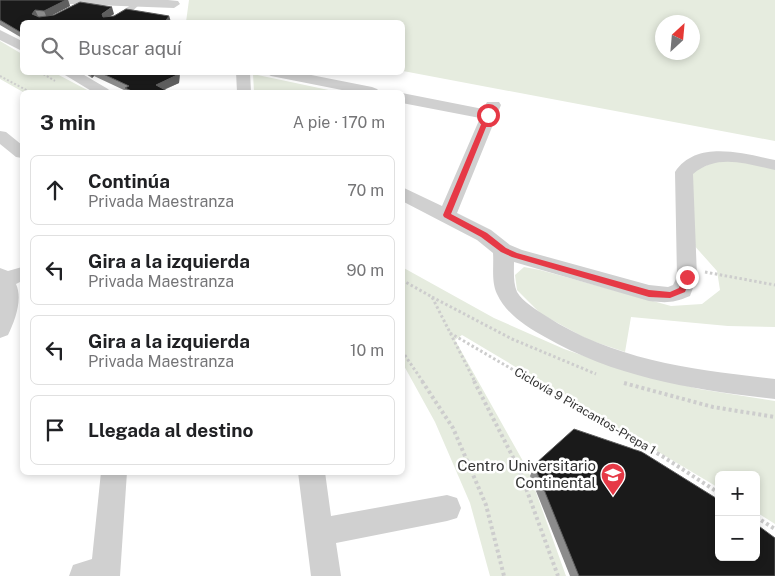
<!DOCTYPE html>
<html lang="es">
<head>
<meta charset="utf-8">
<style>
	body { margin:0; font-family:"Public Sans",sans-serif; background:#f6f6f6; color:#202124 }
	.controls { position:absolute; right:15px; bottom:15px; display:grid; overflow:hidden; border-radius:8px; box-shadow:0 2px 8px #0003 }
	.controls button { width:45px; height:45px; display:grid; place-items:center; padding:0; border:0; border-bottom:1px solid #e0e0e0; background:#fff; color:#202124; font:25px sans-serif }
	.compass { position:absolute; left:655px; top:15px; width:45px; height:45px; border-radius:50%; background:#fff; box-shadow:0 2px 8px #0003; rotate:26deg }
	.stop { position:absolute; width:15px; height:15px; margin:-11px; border:4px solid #e63946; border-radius:50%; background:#fff }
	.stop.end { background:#e63946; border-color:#fff; box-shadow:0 1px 5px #0008 }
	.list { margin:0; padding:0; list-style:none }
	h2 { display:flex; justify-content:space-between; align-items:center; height:65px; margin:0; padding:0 20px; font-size:21px }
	h2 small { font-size:16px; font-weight:400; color:#757577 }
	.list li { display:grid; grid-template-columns:32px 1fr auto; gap:15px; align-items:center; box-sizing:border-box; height:70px; margin:0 10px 10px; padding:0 10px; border:1px solid #e0e0e0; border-radius:8px }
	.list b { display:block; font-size:19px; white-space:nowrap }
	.list p { margin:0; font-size:16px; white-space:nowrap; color:#757577 }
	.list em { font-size:16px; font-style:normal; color:#757577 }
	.icon { flex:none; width:28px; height:28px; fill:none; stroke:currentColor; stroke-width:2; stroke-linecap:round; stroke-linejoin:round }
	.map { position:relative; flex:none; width:775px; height:576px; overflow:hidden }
	.search { position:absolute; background:#fff; box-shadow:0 2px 8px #0003; left:20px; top:20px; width:385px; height:55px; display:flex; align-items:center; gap:12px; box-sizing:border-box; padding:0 18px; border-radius:8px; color:#757577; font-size:19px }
	.panel { position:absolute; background:#fff; box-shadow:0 2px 8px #0003; left:20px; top:90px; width:385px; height:385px; border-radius:8px }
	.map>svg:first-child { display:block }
	.green { fill:#e6ecdf; fill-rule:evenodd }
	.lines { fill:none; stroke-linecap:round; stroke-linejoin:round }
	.path-far2 { stroke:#cdcdcd; stroke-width:2; stroke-dasharray:2 2; stroke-linecap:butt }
	.path-far1 { stroke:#cdcdcd; stroke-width:3; stroke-dasharray:2.5 2.5; stroke-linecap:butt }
	.path { stroke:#cdcdcd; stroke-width:4; stroke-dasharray:3 3; stroke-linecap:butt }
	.service { fill:#d0d0d0; fill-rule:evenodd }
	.minor { fill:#d0d0d0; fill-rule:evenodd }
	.wall { fill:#8c8c8c }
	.shaded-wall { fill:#5f5f5f }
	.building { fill:#1a1a1a; stroke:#5f5f5f }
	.route { fill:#e63946 }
	.labels { text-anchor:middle; stroke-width:5; stroke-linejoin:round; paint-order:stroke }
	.street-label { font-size:12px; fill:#333; stroke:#fff }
	.near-poi-label { font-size:15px; fill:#333; stroke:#fff; text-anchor:end }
</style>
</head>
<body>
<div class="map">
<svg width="775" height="576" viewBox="0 0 775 576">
	<rect width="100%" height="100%" fill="#fff"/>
	<path class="green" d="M189 0H775V141L403 71 402 22H186ZM662 22H692V52H662Z
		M0 41 22 54V72L55 73 91 92H23L0 79Z
		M253 74 338 92H254Z
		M722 159 775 167V327L728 326 631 317 625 352 589 340 541 314 517 290 515 275 524 267 540 270 671 306 702 304 720 290 717 271 692 243 693 171Z
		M402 267 494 318 564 349 616 367 699 389 775 401V524L756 512V475H719V488L462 335 455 340 528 470 566 576H490L470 503 435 422 403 364Z"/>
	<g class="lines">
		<path class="path-far2" d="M40 72 55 81
			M0 76 30 92"/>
		<path class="path-far1" d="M705 272 775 285
			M402 280 432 297 475 382
			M432 297 512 339 596 374
			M450 333 534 382
			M402 351 423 382"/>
		<path class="path" d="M422 381 453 428 486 505 504 576
			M474 381 519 469 558 576
			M532 381 662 456 719 493
			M624 383 713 407 775 417
			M756 517 775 529"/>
		<path class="service" d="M137 1 142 2C133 11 118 24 105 22Z"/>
		<path class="minor" d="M62 0H168L178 1 180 4 174 8 68 4Z
			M0 30 22 41V51L0 40Z
			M60 72H79L108 89 111 92H93Z
			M236 72H250L251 92H237Z
			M264 72H296L372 87 377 89 380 92H352L271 76Z
			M402 93 483 109 487 102H499L501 105 457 213 491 230 510 245 522 250 649 285 668 287 673 285 677 277 675 172C697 139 744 154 775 160V170C746 164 718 153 693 174L697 277 690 296C673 303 667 303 649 301L514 262C514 271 513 283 517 292 523 302 537 310 546 316 615 361 696 370 775 379V399C695 390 616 378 545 337 527 327 506 314 497 294 491 281 494 266 493 253L477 240 402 201V187L442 206 480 118 402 103Z
			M0 131 6 132 22 145V158L16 157 0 144Z
			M22 267V281L16 284C23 299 15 321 8 335L0 338V268L8 271Z
			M101 472H127L120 576H69L73 565 92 559Z
			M298 472H325L331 516 447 495 457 498 461 508 457 518 447 521 336 543 341 576H311Z"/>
	</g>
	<path class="wall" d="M0 0H68L70 6 52 15 114 14 110 16H169L171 22H22V38L0 25Z
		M83 72H180L179 83 164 90 169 92H127L126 91 94 76 92 78Z
		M534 465 775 576H570L530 476Z"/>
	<path class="shaded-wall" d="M66 0H68L70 6 47 18 44 11Z
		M112 7 114 14 104 20 102 14Z
		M35 10 38 16 32 14Z
		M169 16 171 22H165Z
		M90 72H93L94 76 92 78Z
		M177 72H180L179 83 158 92 156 85Z"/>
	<path class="building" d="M0 0H66L44 11 35 10 32 14 39 17 54 15 80 2 112 7 102 14 103 17 114 16 126 9 169 16 165 22H22V33L0 20Z
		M99 72H177V75L156 85 169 92H134L125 88 129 86Z
		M574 429 642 452 719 500V557H756V524L775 538V576H579L534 465Z"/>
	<path class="route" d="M488 114 491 115 451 214 487 233 506 248 517 253 649 290 670 292 679 288 684 275H690L691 277 685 292 670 298 649 297 512 257 501 252 481 237 444 217 443 215 485 115Z"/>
	<defs>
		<symbol id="university-pin" viewBox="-11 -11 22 30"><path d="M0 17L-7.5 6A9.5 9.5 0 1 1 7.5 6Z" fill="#e63946" stroke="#fff"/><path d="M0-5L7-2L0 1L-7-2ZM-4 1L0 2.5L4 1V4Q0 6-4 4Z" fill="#fff"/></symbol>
	</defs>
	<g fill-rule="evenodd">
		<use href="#university-pin" x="599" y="461" width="28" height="38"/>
	</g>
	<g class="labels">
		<g class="street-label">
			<text transform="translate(585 411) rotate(30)" y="4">Ciclovía 9 Piracantos-Prepa 1</text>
		</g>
		<g class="near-poi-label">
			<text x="596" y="471">Centro Universitario<tspan x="596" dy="17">Continental</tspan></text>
		</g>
	</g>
</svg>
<div class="controls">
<button>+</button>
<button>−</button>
</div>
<svg class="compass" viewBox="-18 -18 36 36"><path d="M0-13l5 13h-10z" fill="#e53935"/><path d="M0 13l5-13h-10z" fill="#757577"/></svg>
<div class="stop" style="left:488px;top:115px"></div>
<div class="stop end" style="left:687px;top:277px"></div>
<div class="search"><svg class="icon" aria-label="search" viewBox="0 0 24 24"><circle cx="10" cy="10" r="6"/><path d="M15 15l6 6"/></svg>Buscar aquí</div>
<section class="panel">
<h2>3 min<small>A pie · 170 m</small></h2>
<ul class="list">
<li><svg class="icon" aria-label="ahead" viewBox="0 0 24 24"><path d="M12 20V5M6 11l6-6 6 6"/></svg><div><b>Continúa</b><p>Privada Maestranza</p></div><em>70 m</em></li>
<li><svg class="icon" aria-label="left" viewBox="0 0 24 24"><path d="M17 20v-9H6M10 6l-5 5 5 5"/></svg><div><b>Gira a la izquierda</b><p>Privada Maestranza</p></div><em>90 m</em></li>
<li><svg class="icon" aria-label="left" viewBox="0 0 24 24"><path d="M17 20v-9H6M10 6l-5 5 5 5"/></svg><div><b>Gira a la izquierda</b><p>Privada Maestranza</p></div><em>10 m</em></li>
<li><svg class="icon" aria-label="arrive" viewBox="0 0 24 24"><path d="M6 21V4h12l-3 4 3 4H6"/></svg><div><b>Llegada al destino</b></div></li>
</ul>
</section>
</div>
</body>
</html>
